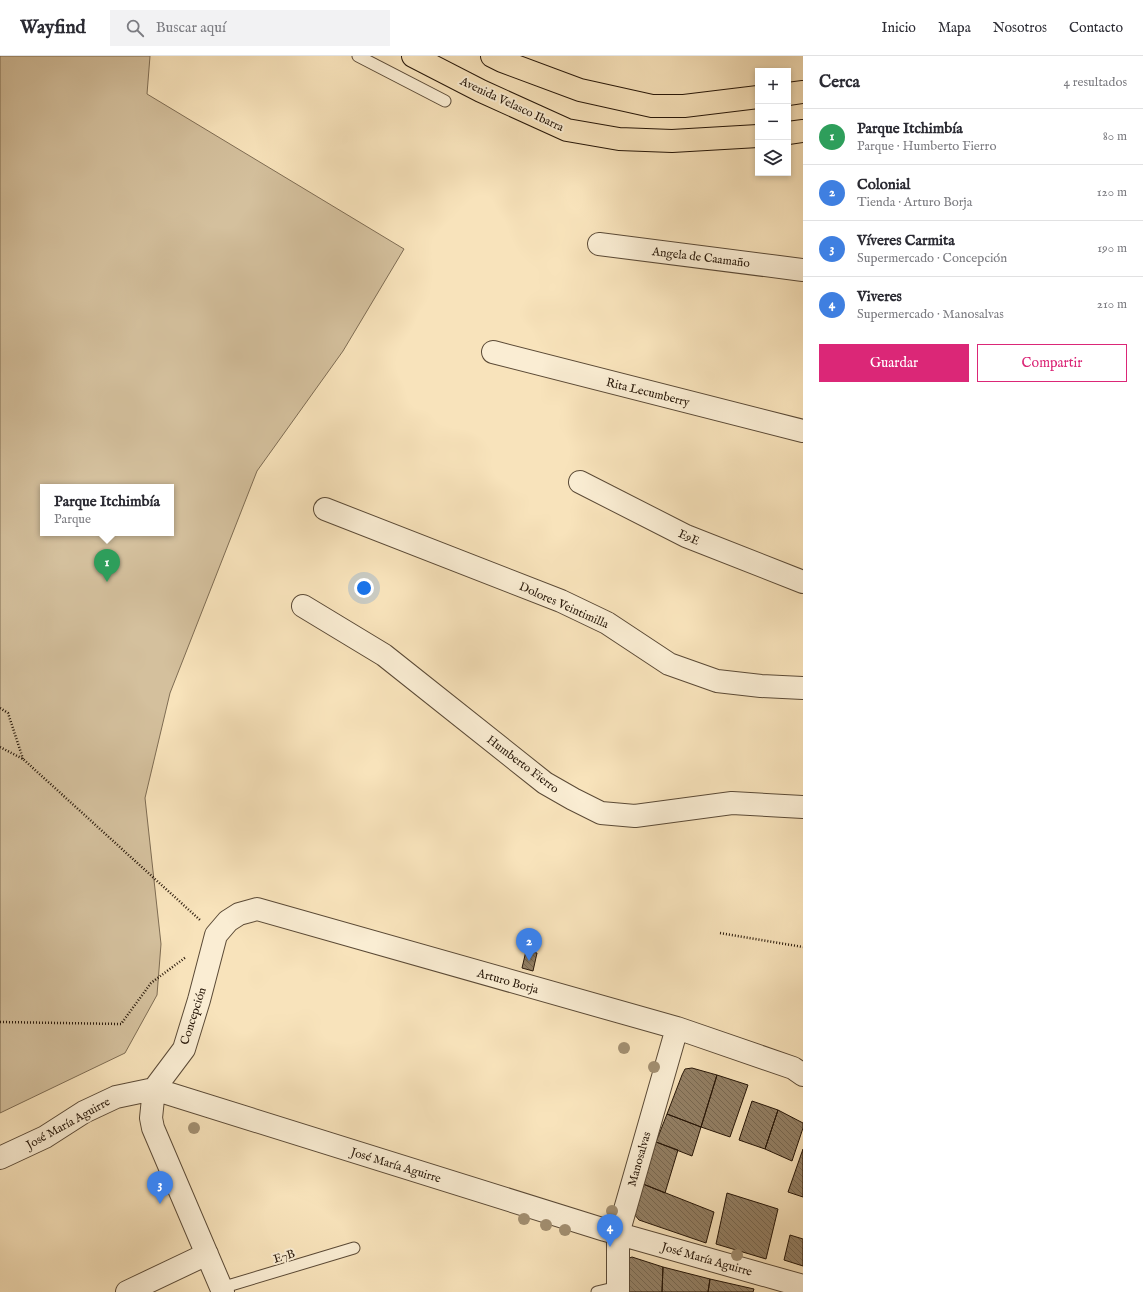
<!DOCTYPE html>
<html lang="es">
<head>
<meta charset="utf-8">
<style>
	body { margin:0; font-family:"IM FELL English",serif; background:#f2f2f3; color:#2b2b33 }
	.controls { position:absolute; right:12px; top:12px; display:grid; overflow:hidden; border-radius:0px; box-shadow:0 2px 6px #0003 }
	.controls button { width:36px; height:36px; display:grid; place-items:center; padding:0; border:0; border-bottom:1px solid #e1e1e2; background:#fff; color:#2b2b33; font:20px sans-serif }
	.you { position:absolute; left:364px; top:532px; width:14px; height:14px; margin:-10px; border:3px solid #fff; border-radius:50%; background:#1a73e8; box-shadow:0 0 0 6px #1a73e833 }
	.badge { display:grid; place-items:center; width:26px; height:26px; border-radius:50%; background:#db2777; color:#fff; font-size:13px; font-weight:700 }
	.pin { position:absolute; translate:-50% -33px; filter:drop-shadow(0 1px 2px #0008) }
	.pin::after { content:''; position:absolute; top:21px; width:14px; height:12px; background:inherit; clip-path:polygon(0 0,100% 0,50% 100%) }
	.popup { position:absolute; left:40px; top:428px; width:134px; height:52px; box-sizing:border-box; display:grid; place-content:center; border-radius:0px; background:#fff; filter:drop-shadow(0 1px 3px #0005); font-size:13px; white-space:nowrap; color:#7c7c81 }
	.popup b { font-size:15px; color:#2b2b33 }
	.popup::after { content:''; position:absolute; left:50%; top:100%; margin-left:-8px; border:8px solid transparent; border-top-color:#fff }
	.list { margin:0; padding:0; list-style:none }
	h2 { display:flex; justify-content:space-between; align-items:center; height:52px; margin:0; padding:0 16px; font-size:17px }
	h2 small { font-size:13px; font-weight:400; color:#7c7c81 }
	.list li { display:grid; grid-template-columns:26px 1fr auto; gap:12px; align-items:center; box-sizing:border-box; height:56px; padding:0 16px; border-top:1px solid #e1e1e2 }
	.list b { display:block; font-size:15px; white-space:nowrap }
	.list p { margin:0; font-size:13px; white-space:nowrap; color:#7c7c81 }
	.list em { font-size:13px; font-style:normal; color:#7c7c81 }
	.actions { display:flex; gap:8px; padding:12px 16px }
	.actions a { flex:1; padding:9px 0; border:1px solid #db2777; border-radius:0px; text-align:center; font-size:14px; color:#db2777 }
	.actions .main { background:#db2777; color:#fff }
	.icon { flex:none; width:22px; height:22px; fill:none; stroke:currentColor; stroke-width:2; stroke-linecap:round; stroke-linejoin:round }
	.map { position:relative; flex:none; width:803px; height:1236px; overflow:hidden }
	header { display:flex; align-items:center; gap:24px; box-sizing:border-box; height:56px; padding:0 20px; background:#fff; border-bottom:1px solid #e1e1e2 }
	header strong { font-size:19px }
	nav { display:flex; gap:22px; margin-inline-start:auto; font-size:14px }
	.search { width:280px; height:36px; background:#f2f2f3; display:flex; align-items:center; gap:10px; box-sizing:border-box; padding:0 14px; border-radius:0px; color:#7c7c81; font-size:15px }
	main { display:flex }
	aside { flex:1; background:#fff }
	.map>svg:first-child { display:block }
	.park { fill:#d4c09d; stroke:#7e6c53; fill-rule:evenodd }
	.building { fill:url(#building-back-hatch); stroke:#271709 }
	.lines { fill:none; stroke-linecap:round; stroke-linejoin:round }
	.service-casing { stroke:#5b4a36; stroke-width:13 }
	.minor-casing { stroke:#5b4a36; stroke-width:24 }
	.primary-casing { stroke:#271709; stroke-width:24 }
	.path { stroke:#271709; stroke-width:2.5; stroke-dasharray:1 2; stroke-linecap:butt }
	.service { stroke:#faedd3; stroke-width:11 }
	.minor { stroke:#faedd3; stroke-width:22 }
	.primary { stroke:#f8e3bb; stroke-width:22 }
	.tree { fill:#a28f71 }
	.labels { text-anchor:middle; stroke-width:4; stroke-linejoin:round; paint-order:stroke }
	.street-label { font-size:12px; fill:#271709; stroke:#faedd3 }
</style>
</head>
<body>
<header>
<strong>Wayfind</strong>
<div class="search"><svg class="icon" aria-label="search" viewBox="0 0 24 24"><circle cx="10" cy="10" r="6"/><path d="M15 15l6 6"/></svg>Buscar aquí</div>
<nav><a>Inicio</a><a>Mapa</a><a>Nosotros</a><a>Contacto</a></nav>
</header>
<main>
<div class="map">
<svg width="803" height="1236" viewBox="0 0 803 1236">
	<defs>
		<pattern id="building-back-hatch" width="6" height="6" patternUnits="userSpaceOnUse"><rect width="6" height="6" fill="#948166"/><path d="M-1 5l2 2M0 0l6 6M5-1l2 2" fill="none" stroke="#796952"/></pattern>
	</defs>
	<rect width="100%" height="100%" fill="#f8e3bb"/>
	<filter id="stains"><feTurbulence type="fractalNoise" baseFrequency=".005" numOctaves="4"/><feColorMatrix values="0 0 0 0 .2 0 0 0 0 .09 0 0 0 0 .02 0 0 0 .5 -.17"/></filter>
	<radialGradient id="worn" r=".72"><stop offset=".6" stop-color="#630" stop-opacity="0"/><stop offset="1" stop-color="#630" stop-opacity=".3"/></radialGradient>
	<path class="park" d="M0 0H150L147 38 404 193 343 295 257 415 170 637 145 742 161 888 157 939 125 997 0 1057ZM43 431H171V477H43Z"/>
	<path class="building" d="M526 895 537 897 533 915 522 912Z
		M692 1012 717 1019 701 1071 667 1058 682 1019 685 1013Z
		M717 1019 748 1029 730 1081 701 1071Z
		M752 1045 778 1054 765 1093 739 1084Z
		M778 1054 803 1067V1072L792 1105 765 1093Z
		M667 1058 701 1071 692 1100 656 1086Z
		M656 1086 678 1094 665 1137 643 1128Z
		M803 1093V1141L788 1136Z
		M643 1128 714 1156 706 1187 639 1164 634 1158Z
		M727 1137 778 1153 766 1203 716 1188Z
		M790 1179 803 1183V1210L784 1204Z
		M632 1201 663 1211 662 1236H625L627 1203Z
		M663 1211 710 1223 708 1236H662Z
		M710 1223 754 1233 753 1236H708Z"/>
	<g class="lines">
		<defs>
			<path id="service" d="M358 0 445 45
				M221 1232 354 1192
				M597 1236 618 1231"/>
			<path id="minor" d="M599 188 803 214
				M493 296 803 375
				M580 426 686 480 803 526
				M325 453 561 545 607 567 669 608 717 625 761 630 803 632
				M303 550 384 599 545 727 573 743 601 757 635 760 732 747 803 751
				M0 1102 45 1081 84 1056 116 1041 154 1033 605 1174 803 1230
				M127 1236 207 1198
				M223 1236 153 1072 151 1062 154 1033 184 993 199 944 216 879 228 865 239 858 257 853 677 972 793 1012 803 1019
				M618 1236V1178L677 972"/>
			<path id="primary" d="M413 0 481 35 567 74 619 83 672 85 758 80
				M492 0 502 5 580 34 652 50H684L758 41
				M788 38 803 36
				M788 77 803 75"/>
		</defs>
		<use href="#service" class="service-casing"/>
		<use href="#minor" class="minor-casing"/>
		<use href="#primary" class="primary-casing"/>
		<path class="path" d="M0 652 8 657 23 703
			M0 691 23 703 200 864
			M720 877 803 891
			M0 966 121 968 151 927 186 901"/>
		<use href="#service" class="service"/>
		<use href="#minor" class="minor"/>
		<use href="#primary" class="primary"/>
	</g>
	<g class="tree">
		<circle cx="624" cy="992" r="6"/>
		<circle cx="654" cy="1011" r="6"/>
		<circle cx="194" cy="1072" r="6"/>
		<circle cx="612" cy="1155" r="6"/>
		<circle cx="524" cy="1163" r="6"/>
		<circle cx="546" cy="1169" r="6"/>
		<circle cx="565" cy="1174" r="6"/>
		<circle cx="737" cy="1199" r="6"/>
	</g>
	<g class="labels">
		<g class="street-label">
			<text transform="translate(512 48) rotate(25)" y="4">Avenida Velasco Ibarra</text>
			<text transform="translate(701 201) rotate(7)" y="4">Angela de Caamaño</text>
			<text transform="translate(648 336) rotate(14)" y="4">Rita Lecumberry</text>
			<text transform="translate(689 481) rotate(24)" y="4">E9E</text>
			<text transform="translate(564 549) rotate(24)" y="4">Dolores Veintimilla</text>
			<text transform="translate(523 708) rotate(37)" y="4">Humberto Fierro</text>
			<text transform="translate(508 925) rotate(16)" y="4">Arturo Borja</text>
			<text transform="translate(193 960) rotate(-72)" y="4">Concepción</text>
			<text transform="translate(68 1067) rotate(-29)" y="4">José María Aguirre</text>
			<text transform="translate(639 1103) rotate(-74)" y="4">Manosalvas</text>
			<text transform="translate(396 1109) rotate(17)" y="4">José María Aguirre</text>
			<text transform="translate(284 1200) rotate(-17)" y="4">E7B</text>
			<text transform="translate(707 1203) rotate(16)" y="4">José María Aguirre</text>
		</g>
	</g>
	<rect width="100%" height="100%" filter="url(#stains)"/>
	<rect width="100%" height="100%" fill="url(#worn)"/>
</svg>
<div class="controls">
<button>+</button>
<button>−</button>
<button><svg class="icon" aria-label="layers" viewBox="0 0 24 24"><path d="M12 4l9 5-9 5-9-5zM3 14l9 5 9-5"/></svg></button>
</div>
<div class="you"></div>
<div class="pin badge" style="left:107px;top:526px;background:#2e9e5b">1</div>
<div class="popup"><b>Parque Itchimbía</b>Parque</div>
<div class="pin badge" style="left:529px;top:905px;background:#3f7fe0">2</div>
<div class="pin badge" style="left:160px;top:1148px;background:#3f7fe0">3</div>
<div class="pin badge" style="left:610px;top:1191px;background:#3f7fe0">4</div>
</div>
<aside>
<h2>Cerca<small>4 resultados</small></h2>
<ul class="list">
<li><span class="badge" style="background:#2e9e5b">1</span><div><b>Parque Itchimbía</b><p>Parque · Humberto Fierro</p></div><em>80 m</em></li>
<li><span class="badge" style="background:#3f7fe0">2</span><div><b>Colonial</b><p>Tienda · Arturo Borja</p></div><em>120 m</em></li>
<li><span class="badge" style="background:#3f7fe0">3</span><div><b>Víveres Carmita</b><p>Supermercado · Concepción</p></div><em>190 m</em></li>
<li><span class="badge" style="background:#3f7fe0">4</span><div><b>Viveres</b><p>Supermercado · Manosalvas</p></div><em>210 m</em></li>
</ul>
<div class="actions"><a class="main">Guardar</a><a>Compartir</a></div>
</aside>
</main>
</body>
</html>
